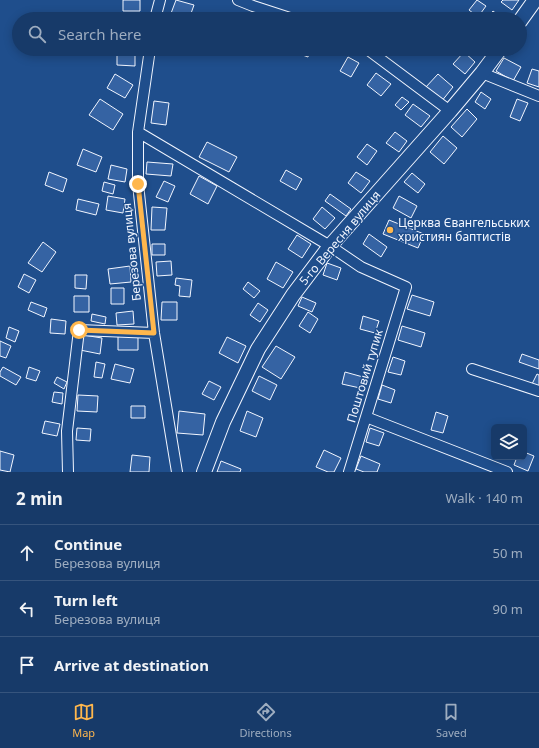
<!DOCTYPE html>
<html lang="en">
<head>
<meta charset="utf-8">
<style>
	body { margin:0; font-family:"Noto Sans",sans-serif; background:#244571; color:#f1f3f6 }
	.controls { position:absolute; right:12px; bottom:12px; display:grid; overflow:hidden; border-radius:6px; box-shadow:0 2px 10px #0003 }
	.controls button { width:36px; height:36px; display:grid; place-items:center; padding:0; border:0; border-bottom:1px solid #36547d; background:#173a69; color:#f1f3f6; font:20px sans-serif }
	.stop { position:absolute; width:12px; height:12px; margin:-9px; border:3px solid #ffb74d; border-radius:50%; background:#fff }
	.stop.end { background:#ffb74d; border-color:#fff; box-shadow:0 1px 4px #0008 }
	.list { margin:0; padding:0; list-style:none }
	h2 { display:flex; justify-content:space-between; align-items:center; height:52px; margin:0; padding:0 16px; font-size:17px }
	h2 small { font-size:13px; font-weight:400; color:#9eadc0 }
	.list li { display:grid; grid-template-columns:26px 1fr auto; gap:12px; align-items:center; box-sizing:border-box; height:56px; padding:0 16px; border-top:1px solid #36547d }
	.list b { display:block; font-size:15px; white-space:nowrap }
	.list p { margin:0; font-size:13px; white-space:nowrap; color:#9eadc0 }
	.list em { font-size:13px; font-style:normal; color:#9eadc0 }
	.icon { flex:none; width:22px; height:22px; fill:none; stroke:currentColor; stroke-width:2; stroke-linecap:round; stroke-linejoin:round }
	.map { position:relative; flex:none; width:539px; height:472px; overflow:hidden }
	.search { position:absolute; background:#173a69; box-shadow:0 2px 10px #0003; left:12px; right:12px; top:12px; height:44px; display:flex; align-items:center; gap:10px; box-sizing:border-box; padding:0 14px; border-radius:22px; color:#9eadc0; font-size:15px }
	.sheet { height:220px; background:#173a69 }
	nav { display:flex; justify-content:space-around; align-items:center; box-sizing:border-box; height:56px; border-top:1px solid #36547d; background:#173a69; font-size:11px; color:#9eadc0 }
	nav a { display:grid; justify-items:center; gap:2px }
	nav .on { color:#ffb74d }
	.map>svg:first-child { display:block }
	.building { fill:#3563a3; stroke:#f2f6ff }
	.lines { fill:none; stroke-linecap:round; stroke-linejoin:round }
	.street-casing { stroke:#f2f6ff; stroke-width:12 }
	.secondary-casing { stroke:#f2f6ff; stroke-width:16 }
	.street { stroke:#1f4e8c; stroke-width:10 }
	.secondary { stroke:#1f4e8c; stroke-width:14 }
	.route { stroke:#ffb74d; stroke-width:5 }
	.poi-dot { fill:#ffb74d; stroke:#1f4e8c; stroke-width:1.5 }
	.labels { text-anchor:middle; stroke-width:3; stroke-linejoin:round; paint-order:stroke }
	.poi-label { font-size:12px; fill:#f2f6ff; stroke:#1f4e8c; text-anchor:start }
	.street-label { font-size:12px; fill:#f2f6ff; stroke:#1f4e8c }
</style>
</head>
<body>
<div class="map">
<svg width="539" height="472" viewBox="0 0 539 472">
	<rect width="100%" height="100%" fill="#1f4e8c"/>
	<path class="building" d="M123 0H140V11H123Z
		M176 0 194 5 189 19H178L170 16Z
		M477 0 486 6 478 17 469 10Z
		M503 0H519L512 10 501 2Z
		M493 11 503 19H486Z
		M220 14 232 18 231 19H218Z
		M117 49H135V66L117 65Z
		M163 49H180V51L163 50Z
		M298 49H310L308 57 297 53Z
		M476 49H486L482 54Z
		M464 52 475 62 465 74 453 64Z
		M348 57 359 63 351 77 340 71Z
		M504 58 521 67 513 81 496 71Z
		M532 69 539 71V87L527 83Z
		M376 73 391 84 381 96 367 85Z
		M115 74 133 85 125 98 107 88Z
		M438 74 453 87 441 102 425 88Z
		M481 92 491 99 485 109 475 102Z
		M402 97 409 102 401 110 395 105Z
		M100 99 123 114 113 130 89 115Z
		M517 99 528 103 520 121 510 117Z
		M154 101 169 103 166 125 151 123Z
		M413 104 430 116 421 127 405 115Z
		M467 109 477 119 462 137 451 127Z
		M395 132 407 141 399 152 386 143Z
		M443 136 457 148 444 164 430 152Z
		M207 142 237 157 229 172 199 157Z
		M367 144 377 151 367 165 357 157Z
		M83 149 102 157 96 172 77 165Z
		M147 162 173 164 171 176 146 174Z
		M111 165 127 169 125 182 108 179Z
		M286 170 302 179 296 190 280 181Z
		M49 172 67 179 63 192 45 185Z
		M356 172 370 181 361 193 348 183Z
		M412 173 425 184 418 193 404 182Z
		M199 176 217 186 208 204 190 194Z
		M164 181 175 186 168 202 156 197Z
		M104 182 115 185 113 194 102 191Z
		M330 194 351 209 346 216 325 201Z
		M108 196 125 199 123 213 106 210Z
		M399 196 417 206 411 218 393 208Z
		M78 199 99 204 96 215 76 210Z
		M152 207 167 208 165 230H151Z
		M322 207 335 218 325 229 313 219Z
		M389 220 424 234 418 248 383 234Z
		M369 234 387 247 381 257 363 244Z
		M297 235 311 244 302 258 288 249Z
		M43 242 56 252 42 272 28 263Z
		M152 244H165V255H152Z
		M171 261 172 275 157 276 156 262Z
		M276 262 293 272 283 288 267 279Z
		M327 263 341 268 337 280 323 275Z
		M130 266 131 282 110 284 108 269Z
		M24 274 36 280 29 293 18 287Z
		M75 275H87L86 289 75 288Z
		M176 278 192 280 190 297 179 296 180 286 175 285Z
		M248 282 260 291 254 298 243 289Z
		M111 288H124V304H111Z
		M412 295 434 302 430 316 407 309Z
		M74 296H89V312H74Z
		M302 297 316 303 312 312 298 306Z
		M31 302 47 308 44 317 28 310Z
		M162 302H177V320H161Z
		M258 303 268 310 260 322 250 315Z
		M133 311 134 324 117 325 116 313Z
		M308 312 318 319 310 333 299 326Z
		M92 314 106 317 105 324 91 321Z
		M363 316 379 321 375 333 360 329Z
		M51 319 66 321 65 334 50 333Z
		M402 326 425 333 421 347 398 340Z
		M9 327 19 331 15 342 6 338Z
		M83 335 102 338 100 354 80 350Z
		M118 336H138V350H118Z
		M227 337 246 346 238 363 219 353Z
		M0 341 11 346 6 358 0 356Z
		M276 346 295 357 281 379 262 367Z
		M522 354 539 360V369L519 362Z
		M393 357 405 361 401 375 388 372Z
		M96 362 105 364 102 378 94 377Z
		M115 364 134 369 130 383 111 379Z
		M3 367 21 377 16 385 0 376V372Z
		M29 367 40 371 36 381 26 378Z
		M345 372 363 377 360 388 342 384Z
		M537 374 539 375V389L531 386Z
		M259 376 277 385 270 400 252 391Z
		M57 377 67 382 64 389 54 383Z
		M209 381 221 387 214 400 202 394Z
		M382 385 395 390 391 403 378 399Z
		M54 392 63 393 62 404 52 402Z
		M78 395 98 396 97 412 77 411Z
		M131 406H145V418H131Z
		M179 411 205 414 203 435 177 433Z
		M247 411 263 418 256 437 240 431Z
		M436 412 448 416 443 433 431 430Z
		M45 421 60 424 57 436 42 433Z
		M77 428 91 429 90 441 76 440Z
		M370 428 384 433 379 446 366 442Z
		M324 450 341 458 334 472H328L316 467Z
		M0 451 14 455 10 472 0 470Z
		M524 452 534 456 528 471 514 465 517 457H524Z
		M132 455 150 457 149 472H130Z
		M361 456 380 464 377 472H364L356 469Z
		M221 461 241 469 240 472H217Z"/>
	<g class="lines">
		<defs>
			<path id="street" d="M238 0 253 6 293 19
				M155 19 160 0
				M150 49 138 132V184L154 333 177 472
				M367 49 450 111
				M482 73 539 96
				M138 132 330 246 361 267 406 287 349 472
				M472 369 539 391
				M366 417 507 472
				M68 472 67 431 79 330 154 333"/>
			<path id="secondary" d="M520 21 535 0
				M204 472 223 422 258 349 293 295 330 246 450 111 482 73 500 49"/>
		</defs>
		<use href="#street" class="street-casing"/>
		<use href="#secondary" class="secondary-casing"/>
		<use href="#street" class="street"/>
		<use href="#secondary" class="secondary"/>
	</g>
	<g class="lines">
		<path class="route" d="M79 330 154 333 138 184"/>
	</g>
	<circle class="poi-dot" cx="390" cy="230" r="4"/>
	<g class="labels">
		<g class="poi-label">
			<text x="398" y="227">Церква Євангельських<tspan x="398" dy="14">християн баптистів</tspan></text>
		</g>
		<g class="street-label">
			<text transform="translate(340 238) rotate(-50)" y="4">5-го Вересня вулиця</text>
			<text transform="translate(132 252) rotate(-96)" y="4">Березова вулиця</text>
			<text transform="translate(365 376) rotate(-73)" y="4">Поштовий тупик</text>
		</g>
	</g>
</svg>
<div class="controls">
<button><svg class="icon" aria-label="layers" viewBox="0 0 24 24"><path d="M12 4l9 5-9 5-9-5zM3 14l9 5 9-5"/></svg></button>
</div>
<div class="stop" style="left:79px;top:330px"></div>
<div class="stop end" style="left:138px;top:184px"></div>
<div class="search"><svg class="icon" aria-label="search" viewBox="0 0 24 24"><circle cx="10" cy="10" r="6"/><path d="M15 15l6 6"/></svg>Search here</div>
</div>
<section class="sheet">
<h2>2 min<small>Walk · 140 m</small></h2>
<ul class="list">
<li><svg class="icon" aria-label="ahead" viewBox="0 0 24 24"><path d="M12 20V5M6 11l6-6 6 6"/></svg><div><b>Continue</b><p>Березова вулиця</p></div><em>50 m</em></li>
<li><svg class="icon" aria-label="left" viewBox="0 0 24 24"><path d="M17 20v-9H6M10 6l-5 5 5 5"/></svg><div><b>Turn left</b><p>Березова вулиця</p></div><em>90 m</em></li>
<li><svg class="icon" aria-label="arrive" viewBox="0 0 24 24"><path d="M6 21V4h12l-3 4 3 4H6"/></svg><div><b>Arrive at destination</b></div></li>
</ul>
</section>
<nav>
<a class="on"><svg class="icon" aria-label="map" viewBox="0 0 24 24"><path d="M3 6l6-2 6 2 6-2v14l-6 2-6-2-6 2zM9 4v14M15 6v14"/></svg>Map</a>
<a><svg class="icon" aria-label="directions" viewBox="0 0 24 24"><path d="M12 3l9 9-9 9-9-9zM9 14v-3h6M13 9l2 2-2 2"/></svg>Directions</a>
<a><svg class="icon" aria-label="saved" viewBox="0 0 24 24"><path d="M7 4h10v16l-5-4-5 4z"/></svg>Saved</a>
</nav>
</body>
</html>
